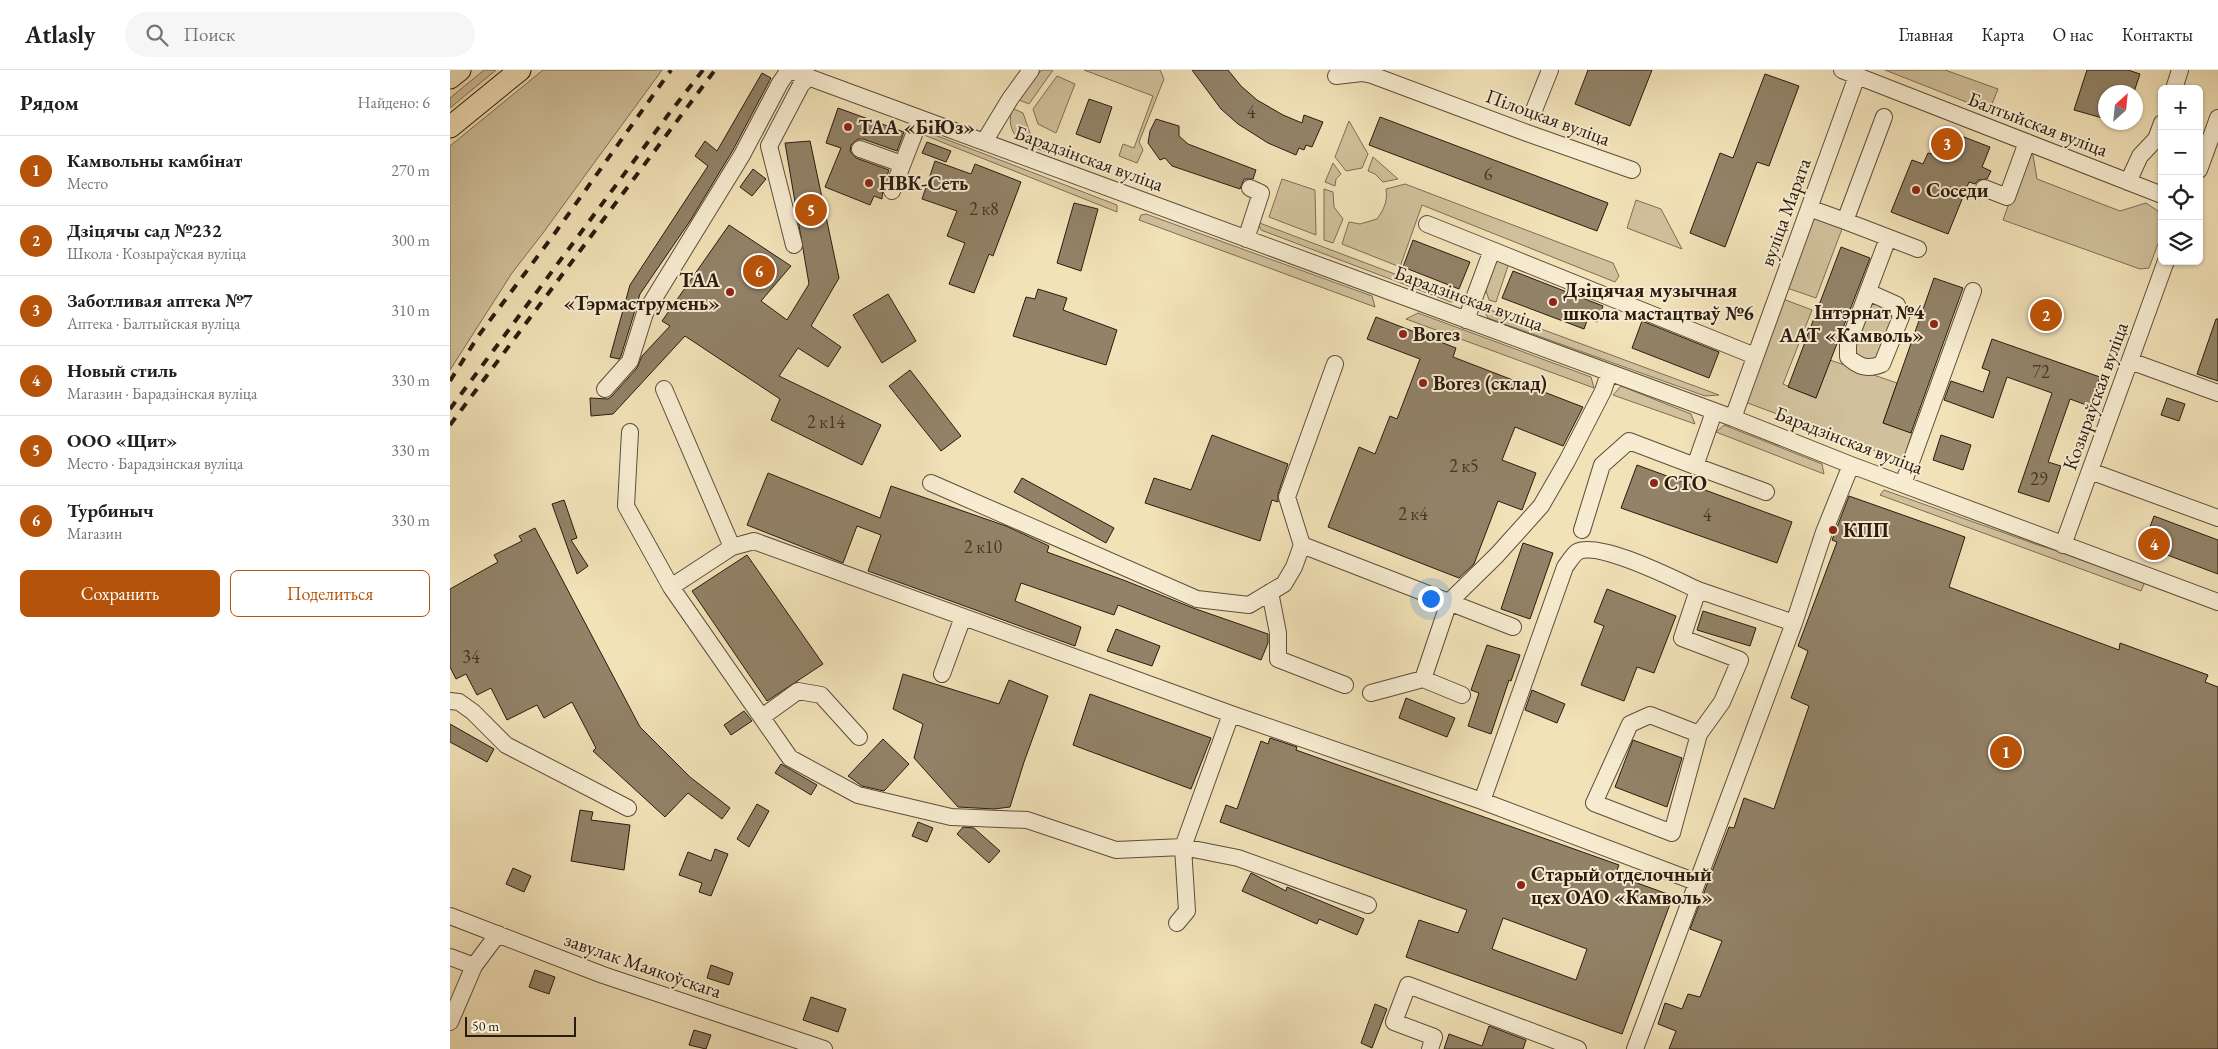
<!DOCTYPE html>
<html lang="ru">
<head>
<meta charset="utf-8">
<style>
	body { margin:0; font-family:"EB Garamond",serif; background:#f6f6f6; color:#202124 }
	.controls { position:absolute; right:15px; top:15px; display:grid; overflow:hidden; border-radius:8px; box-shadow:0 1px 4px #0004 }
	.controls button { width:45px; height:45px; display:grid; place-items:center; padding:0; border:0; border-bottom:1px solid #e0e0e0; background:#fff; color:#202124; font:25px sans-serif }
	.compass { position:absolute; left:1648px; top:15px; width:45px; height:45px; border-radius:50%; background:#fff; box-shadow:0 1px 4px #0004; rotate:27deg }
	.scale { position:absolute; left:15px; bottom:12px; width:111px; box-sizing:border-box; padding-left:5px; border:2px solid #2a1b0f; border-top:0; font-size:14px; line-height:18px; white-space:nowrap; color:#2a1b0f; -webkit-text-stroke:4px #f7ecd1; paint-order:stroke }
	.you { position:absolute; left:980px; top:528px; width:18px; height:18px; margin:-12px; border:4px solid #fff; border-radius:50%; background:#1a73e8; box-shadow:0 0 0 8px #1a73e833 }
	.badge { display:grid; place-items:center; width:32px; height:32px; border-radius:50%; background:#b45309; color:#fff; font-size:16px; font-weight:700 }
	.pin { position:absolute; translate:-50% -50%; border:2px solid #fff; box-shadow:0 1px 5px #0006 }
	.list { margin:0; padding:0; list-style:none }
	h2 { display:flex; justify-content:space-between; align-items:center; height:65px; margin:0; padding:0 20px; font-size:21px }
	h2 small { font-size:16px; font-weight:400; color:#757577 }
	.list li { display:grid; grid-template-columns:32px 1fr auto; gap:15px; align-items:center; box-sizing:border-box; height:70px; padding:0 20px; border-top:1px solid #e0e0e0 }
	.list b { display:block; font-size:19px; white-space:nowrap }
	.list p { margin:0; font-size:16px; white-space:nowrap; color:#757577 }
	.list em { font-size:16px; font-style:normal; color:#757577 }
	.actions { display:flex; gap:10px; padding:15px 20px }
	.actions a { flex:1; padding:11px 0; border:1px solid #b45309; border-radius:8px; text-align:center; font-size:18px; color:#b45309 }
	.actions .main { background:#b45309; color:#fff }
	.icon { flex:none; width:28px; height:28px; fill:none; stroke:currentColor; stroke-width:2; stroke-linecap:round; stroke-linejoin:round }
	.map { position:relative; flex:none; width:1768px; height:979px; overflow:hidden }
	header { display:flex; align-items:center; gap:30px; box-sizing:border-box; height:70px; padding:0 25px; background:#fff; border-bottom:1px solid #e0e0e0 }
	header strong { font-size:24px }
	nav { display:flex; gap:28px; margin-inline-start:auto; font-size:18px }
	.search { width:350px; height:45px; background:#f6f6f6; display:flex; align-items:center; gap:12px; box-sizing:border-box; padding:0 18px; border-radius:28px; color:#757577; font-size:19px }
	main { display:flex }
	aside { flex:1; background:#fff }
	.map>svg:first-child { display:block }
	.green { fill:#d0c09b; stroke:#7d6e55 }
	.building { fill:#928267; stroke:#2a1b0f; fill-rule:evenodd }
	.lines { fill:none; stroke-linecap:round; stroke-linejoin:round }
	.minor-casing { stroke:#5c4d39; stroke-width:18 }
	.major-casing { stroke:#2a1b0f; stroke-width:23 }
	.minor { stroke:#f7ecd1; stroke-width:16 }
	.major { stroke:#f2e2b8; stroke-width:21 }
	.rail { stroke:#2a1b0f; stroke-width:4; stroke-dasharray:9 9; stroke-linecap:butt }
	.poi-dot { fill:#8f2418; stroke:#f7ecd1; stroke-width:2 }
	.labels { text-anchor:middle; stroke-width:4; stroke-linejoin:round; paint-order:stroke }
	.number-label { font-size:18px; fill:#443525 }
	.street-label { font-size:20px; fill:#2a1b0f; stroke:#f7ecd1 }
	.poi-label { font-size:20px; font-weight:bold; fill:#2a1b0f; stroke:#f7ecd1; text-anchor:start }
</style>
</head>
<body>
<header>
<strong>Atlasly</strong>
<div class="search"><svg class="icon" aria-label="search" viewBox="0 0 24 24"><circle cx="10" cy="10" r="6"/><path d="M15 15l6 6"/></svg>Поиск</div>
<nav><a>Главная</a><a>Карта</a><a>О нас</a><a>Контакты</a></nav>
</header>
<main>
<aside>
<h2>Рядом<small>Найдено: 6</small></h2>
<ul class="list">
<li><span class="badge">1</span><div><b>Камвольны камбінат</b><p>Место</p></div><em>270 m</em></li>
<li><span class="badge">2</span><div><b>Дзіцячы сад №232</b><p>Школа · Козыраўская вуліца</p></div><em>300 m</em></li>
<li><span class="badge">3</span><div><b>Заботливая аптека №7</b><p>Аптека · Балтыйская вуліца</p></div><em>310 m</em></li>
<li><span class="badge">4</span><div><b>Новый стиль</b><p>Магазин · Барадзінская вуліца</p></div><em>330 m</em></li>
<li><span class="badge">5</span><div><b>ООО «Щит»</b><p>Место · Барадзінская вуліца</p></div><em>330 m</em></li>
<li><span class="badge">6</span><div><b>Турбиныч</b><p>Магазин</p></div><em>330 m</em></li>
</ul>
<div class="actions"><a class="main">Сохранить</a><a>Поделиться</a></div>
</aside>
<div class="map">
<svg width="1768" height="979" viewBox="0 0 1768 979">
	<rect width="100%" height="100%" fill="#f2e2b8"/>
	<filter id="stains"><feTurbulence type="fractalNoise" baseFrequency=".004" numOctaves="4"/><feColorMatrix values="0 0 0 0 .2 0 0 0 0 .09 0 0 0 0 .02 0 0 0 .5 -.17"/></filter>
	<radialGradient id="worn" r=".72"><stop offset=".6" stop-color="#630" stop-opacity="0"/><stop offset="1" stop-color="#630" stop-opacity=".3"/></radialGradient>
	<path class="green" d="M34 0H46L0 38V28Z
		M93 0H212L93 163 62 203 0 300V76Z
		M592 0H603L579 34 569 30 586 5Z
		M634 0H710L714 9 689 72 693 80 687 93 669 86 673 74 684 78 703 26Z
		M1435 0H1495L1548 19 1539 41Z
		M607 6 625 14 606 63 588 54 583 39Z
		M562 38 573 43 581 66 617 79 613 87C587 78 552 74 562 38Z
		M899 51 918 84 912 98 896 101 885 87Z
		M472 60 667 135V142L469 63Z
		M1577 83 1583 85 1587 109 1670 141 1696 133 1708 141 1712 163 1699 198 1690 199 1553 150Z
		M923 87 948 109 933 112 925 104 918 101Z
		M883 93 891 104 886 109 885 116 875 112Z
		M832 109 865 120 866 165 819 147Z
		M955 114 1163 193 1169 206 1165 212 972 135 950 197 892 174 899 152 910 154 927 149C934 139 938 131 936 119Z
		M874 119 883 122 884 137 893 149 883 173 874 170Z
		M1186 130 1211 139 1232 179 1177 158Z
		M1365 140 1395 151 1366 228 1337 218Z
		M696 144 922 226 925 237 689 150 691 145Z
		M807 152 1011 229 1001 232 811 160Z
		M1051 189 1059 193 1046 232 1039 230 1035 218 1044 192Z
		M1420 226 1436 232 1448 247 1430 291 1406 290 1401 275Z
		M1333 229 1362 240 1333 314 1366 328 1380 290 1447 313 1433 353 1462 363 1453 391 1295 332Z
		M1032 237 1269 325 1255 326 1038 248Z
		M968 243 1141 307 1144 318 956 249Z
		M1171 316 1241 344 1245 354 1163 325Z
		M1274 355 1372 394 1374 404 1266 362Z
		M1434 420 1588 475 1697 507 1691 521 1430 425Z"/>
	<path class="building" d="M742 0H778L791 16 807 30 833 45 852 53 854 45 873 52 862 77 856 75 854 80 849 78 846 85 818 73 788 54 771 39Z
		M1138 0H1202L1180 56 1125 34Z
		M1637 0H1678L1690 4 1684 22H1656V49L1624 40Z
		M312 3 321 8 283 80 240 151 190 224 171 286 169 289 160 287 180 215 258 96 245 86 255 71 267 81Z
		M1315 4 1349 16 1319 96 1307 92 1275 177 1240 163 1270 83 1283 88Z
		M639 29 662 37 650 73 626 64Z
		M388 38 454 62 447 81 413 69H408L401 75 400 81 406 88 439 100 433 117 432 129 424 126 420 135 375 117 391 78 376 73Z
		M930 47 1158 133 1147 161 919 75Z
		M706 49 729 56V66L738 74 806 100 803 109H794L790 119 722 96 715 88 710 90 698 73 700 61Z
		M1493 59 1540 77 1532 97 1541 101 1537 109 1528 110 1525 114 1519 112 1498 164 1441 142 1462 90 1473 94 1478 83 1482 84Z
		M360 71 389 208 361 256 391 277 378 297 348 278 329 306 431 355 412 395 321 350 330 329 235 266 163 344 141 346 140 328 158 329 162 326 187 298 192 286 220 256 212 251 279 155 341 196 311 231 337 250 359 214 335 73Z
		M477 72 501 81 496 92 472 83Z
		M485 91 521 104 525 94 571 112 543 186 539 184 524 223 499 214 515 173 497 166 507 141 472 129Z
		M303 99 316 109 302 126 290 117Z
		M624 133 648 139 631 201 607 193Z
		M963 170 1020 192 1009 219 953 197Z
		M1391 177 1420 188 1366 328 1338 317Z
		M1063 201 1153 236 1147 252 1138 248 1134 259 1052 228Z
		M1484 208 1513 218 1461 363 1433 353Z
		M588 219 617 228 613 240 667 260 656 295 563 266 576 227 585 229Z
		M438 224 466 271 432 293 403 245Z
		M926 247 1006 278 1003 287 1133 337 1113 376 1065 357 1052 390 1086 403 1072 440 1048 431 1024 494 1009 508 878 457 909 377 925 384 940 346 947 349 970 289 917 269Z
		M1766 249H1768V311L1747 304Z
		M1192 251 1269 282 1259 308 1182 278Z
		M1542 269 1650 307 1639 336 1620 329 1598 392 1611 396 1599 432 1568 422 1602 323 1557 307 1543 348 1494 330 1501 311 1533 322 1540 301 1532 298Z
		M460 300 511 366 491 381 439 316Z
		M1717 328 1735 334 1729 351 1711 345Z
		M762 365 838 394 828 424V432L822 430 810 471 695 433 704 408 741 420Z
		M1491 365 1521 375 1513 400 1483 390Z
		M1187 395 1342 452 1327 493 1171 438Z
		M318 403 430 448 441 416 556 456 599 476 597 482 676 511 743 538 818 564V573L811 590 668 535 664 545 571 513 565 531 631 557 625 576 418 501 431 465 407 456 393 493 297 455Z
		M572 408 664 458 656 473 564 422Z
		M1399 426 1515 467 1499 517 1669 580 1670 573 1758 605 1755 612 1768 617V979H1219L1226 961 1208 954 1215 933 1232 939 1238 924 1250 927 1272 871 1240 859 1279 757 1284 758 1294 728 1324 739 1359 636 1341 628 1358 581 1348 576 1387 472 1382 470Z
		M114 430 127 468 121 470 138 496 127 504 102 434Z
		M1704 446 1768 470V504L1693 476Z
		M85 458 190 657 240 707 280 738 272 749 238 723 215 747 143 681 146 678 122 632 94 648 87 635 57 650 41 618 27 625 16 604 6 609 0 597V519L48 492 44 485 72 471 69 466Z
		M1073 473 1103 483 1080 549 1051 539Z
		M297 485 373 594 317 631 242 521Z
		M1157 519 1226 546 1204 603 1187 597 1174 631 1131 615 1154 556 1144 552Z
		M1253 541 1306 558 1300 576 1247 560Z
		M666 559 710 576 702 596 657 581Z
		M1037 575 1070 585 1061 611 1059 610 1041 664 1018 656 1029 623 1021 620Z
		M453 604 549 634 559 610 598 626 574 692 560 737 544 739 508 737 464 688 473 654 443 639Z
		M1082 620 1115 634 1107 653 1075 640Z
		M640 624 761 668 741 719 623 675Z
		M956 628 1005 648 997 667 949 648Z
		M294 641 302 651 281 665 274 655Z
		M0 654 44 679 37 692 0 672Z
		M820 668 847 677 846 680 1169 795 1165 805 1223 826 1172 964 956 887 969 850 1008 863 1017 840 770 752 776 735 787 739 811 671 818 674ZM1053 848 1137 879 1126 910 1042 879Z
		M433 669 459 694 434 721 412 716 398 706Z
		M1183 670 1232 688 1217 737 1165 717Z
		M331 694 367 715 361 725 325 703Z
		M307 734 319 741 299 777 287 769Z
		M130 740 143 742 141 750 180 755 174 800 121 791Z
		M468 752 483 758 477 772 462 766Z
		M513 757 524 758 550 781 539 793 507 764Z
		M265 779 278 784 261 826 249 822 252 813 229 805 238 782 261 791Z
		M63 798 81 806 74 822 56 814Z
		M801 803 836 821 837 817 914 849 907 865 869 849 867 854 792 821Z
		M261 895 283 903 279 915 257 908Z
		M85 900 105 907 99 924 79 917Z
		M361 927 396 939 388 962 353 950Z
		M925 934 937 939 922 978 911 973Z
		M1039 956 1076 970 1073 979H994L999 964 1032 976Z
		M244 960 261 965 256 979 239 975Z"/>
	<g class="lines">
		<defs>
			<path id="minor" d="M1392 0 1712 125
				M886 6 912 3 922 5 1077 63 1182 100
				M1724 19 1730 0
				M1084 40 1100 0
				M534 72 560 29 581 0
				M410 79 452 94
				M1749 100 1768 48
				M1678 112 1690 86 1706 69 1712 53
				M1534 118 1557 127 1577 72
				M442 121 470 49
				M1359 138 1395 151 1434 47
				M1395 151 1468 179
				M977 154 1042 180
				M796 169 811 123 800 118
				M344 175 319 76 351 15 359 7
				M1418 222 1447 235 1451 247 1432 294C1418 300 1409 297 1398 287V274L1438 168
				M1016 250 1042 180 1305 286
				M1680 291 1768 323
				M885 294 837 427 852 475 1063 557
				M155 319 180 291 195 243 292 85 330 13 339 0 1283 348 1401 395 1768 532
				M214 319 282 477
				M1264 342 1245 396 1316 422
				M1283 348 1407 6
				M180 362 176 436 221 517 340 688 408 725 501 747 577 750 666 780 733 777 788 788 918 835
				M1640 401 1768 448
				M481 413 747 529 799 535 834 514 844 497 852 475
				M1453 414 1523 221
				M1132 460 1152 395 1179 371 1245 396
				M1613 475 1716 191
				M221 517 282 477 304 471 781 644
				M820 522 828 563V589L895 615
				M492 604 513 547
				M921 623 973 609
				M1012 625 973 609 999 532 1047 485 1091 436 1117 391 1153 321 1159 303
				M0 631 9 632 23 642 56 675 178 738
				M312 647 348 621 371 625 409 667
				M1249 664 1200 645 1180 654 1144 733 1222 763 1249 664 1272 632 1290 590 1232 568 1248 520 1344 553
				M1032 731 1115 497C1118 493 1123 485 1127 482 1148 470 1226 510 1248 520
				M0 846 153 905 374 979
				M727 853 737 841 733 777 781 644 1032 731 1246 812
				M0 887 24 896
				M0 952 24 896 48 864
				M980 979 984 967 944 952 958 915 1128 979
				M1185 979 1344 553 1374 462 1401 395"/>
			<path id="major" d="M0 8 10 0
				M0 57 70 0"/>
		</defs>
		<use href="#minor" class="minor-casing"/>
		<use href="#major" class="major-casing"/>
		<use href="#minor" class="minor"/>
		<use href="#major" class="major"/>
		<path class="rail" d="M0 311 29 265 105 163 221 0
			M0 339 218 45 253 0
			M0 355 265 0"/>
	</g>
	<g class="poi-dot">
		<circle cx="398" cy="57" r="5"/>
		<circle cx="419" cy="113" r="5"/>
		<circle cx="1466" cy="120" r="5"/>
		<circle cx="280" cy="222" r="5"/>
		<circle cx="1103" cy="232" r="5"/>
		<circle cx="1484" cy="254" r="5"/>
		<circle cx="953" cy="264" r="5"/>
		<circle cx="973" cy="313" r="5"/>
		<circle cx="1204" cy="413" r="5"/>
		<circle cx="1383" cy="460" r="5"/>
		<circle cx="1071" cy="815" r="5"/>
	</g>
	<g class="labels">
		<g class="number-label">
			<text x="801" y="48">4</text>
			<text x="1038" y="110">6</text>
			<text x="534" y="145">2 к8</text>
			<text x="1591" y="308">72</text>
			<text x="376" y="358">2 к14</text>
			<text x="1014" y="402">2 к5</text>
			<text x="1589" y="415">29</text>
			<text x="963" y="450">2 к4</text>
			<text x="1257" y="451">4</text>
			<text x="533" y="483">2 к10</text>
			<text x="21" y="593">34</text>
		</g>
		<g class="street-label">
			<text transform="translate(1098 47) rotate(20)" y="7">Пілоцкая вуліца</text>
			<text transform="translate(1588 54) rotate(21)" y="7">Балтыйская вуліца</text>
			<text transform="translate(639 88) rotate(20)" y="7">Барадзінская вуліца</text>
			<text transform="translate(1335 142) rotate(-70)" y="7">вуліца Марата</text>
			<text transform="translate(1019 228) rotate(20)" y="7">Барадзінская вуліца</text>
			<text transform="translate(1645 326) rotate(-70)" y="7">Козыраўская вуліца</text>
			<text transform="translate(1399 370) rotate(21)" y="7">Барадзінская вуліца</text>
			<text transform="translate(193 895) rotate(19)" y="7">завулак Маякоўскага</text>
		</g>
		<g class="poi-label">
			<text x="408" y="64">ТАА «БіЮз»</text>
			<text x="429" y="120">НВК-Сеть</text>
			<text x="1476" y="127">Соседи</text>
			<text x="270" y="217" text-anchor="end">ТАА<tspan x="270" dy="23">«Тэрмаструмень»</tspan></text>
			<text x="1113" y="227">Дзіцячая музычная<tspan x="1113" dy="23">школа мастацтваў №6</tspan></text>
			<text x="1474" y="249" text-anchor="end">Інтэрнат №4<tspan x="1474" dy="23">ААТ «Камволь»</tspan></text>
			<text x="963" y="271">Вогез</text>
			<text x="983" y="320">Вогез (склад)</text>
			<text x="1214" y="420">СТО</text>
			<text x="1393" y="467">КПП</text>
			<text x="1081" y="811">Старый отделочный<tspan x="1081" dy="23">цех ОАО «Камволь»</tspan></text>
		</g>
	</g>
	<rect width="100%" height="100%" filter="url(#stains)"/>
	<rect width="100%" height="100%" fill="url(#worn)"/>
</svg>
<div class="controls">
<button>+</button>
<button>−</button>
<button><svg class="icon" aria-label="locate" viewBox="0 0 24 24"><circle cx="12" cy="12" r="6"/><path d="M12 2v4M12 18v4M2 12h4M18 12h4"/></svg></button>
<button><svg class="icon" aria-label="layers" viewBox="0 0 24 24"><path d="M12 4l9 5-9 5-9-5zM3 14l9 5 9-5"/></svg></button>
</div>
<svg class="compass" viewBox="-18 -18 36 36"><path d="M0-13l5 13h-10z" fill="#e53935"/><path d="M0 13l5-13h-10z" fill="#757577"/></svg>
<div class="scale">50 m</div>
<div class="you"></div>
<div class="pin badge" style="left:1556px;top:682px">1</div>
<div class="pin badge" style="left:1596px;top:245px">2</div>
<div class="pin badge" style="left:1497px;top:74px">3</div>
<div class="pin badge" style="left:1704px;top:474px">4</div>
<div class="pin badge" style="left:361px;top:140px">5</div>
<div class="pin badge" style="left:309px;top:201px">6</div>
</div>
</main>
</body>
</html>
